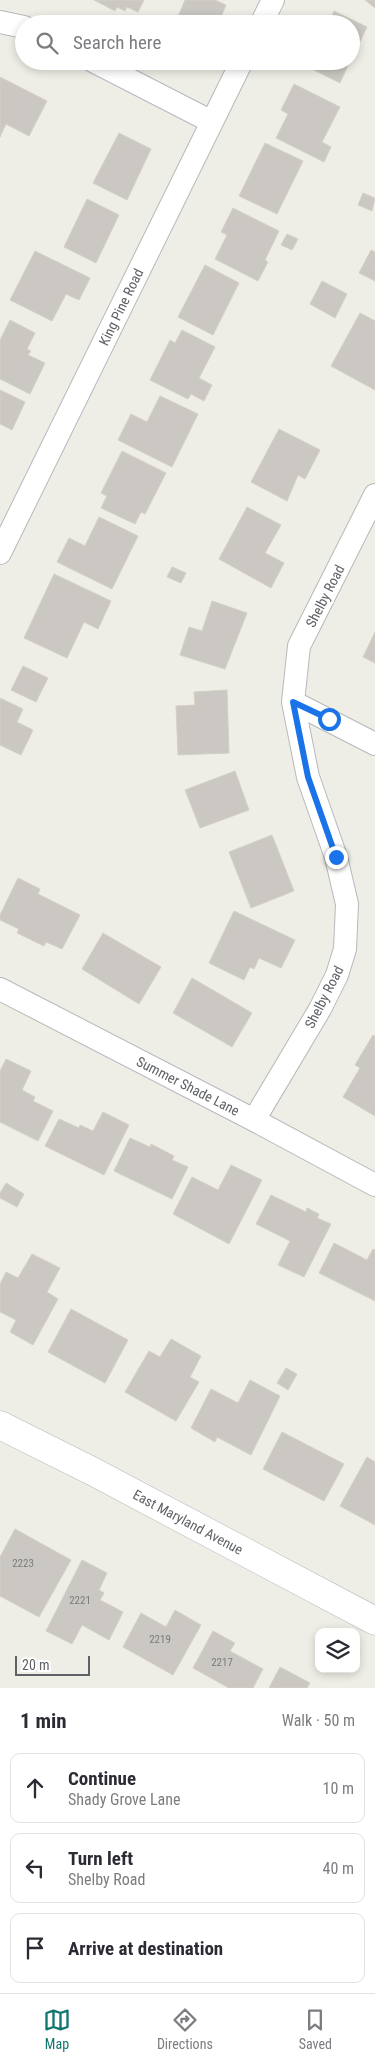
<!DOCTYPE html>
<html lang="en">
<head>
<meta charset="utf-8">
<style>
	body { margin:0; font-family:"Roboto Condensed",sans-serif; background:#f2f2f3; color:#2b2b33 }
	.controls { position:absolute; right:15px; bottom:15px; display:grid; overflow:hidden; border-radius:10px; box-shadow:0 2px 8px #0003 }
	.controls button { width:45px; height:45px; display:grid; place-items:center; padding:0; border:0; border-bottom:1px solid #e1e1e2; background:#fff; color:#2b2b33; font:25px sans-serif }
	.scale { position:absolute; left:15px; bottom:12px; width:75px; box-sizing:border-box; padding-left:5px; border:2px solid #5e6166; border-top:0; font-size:14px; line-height:18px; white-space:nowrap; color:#5e6166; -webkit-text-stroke:4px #fff; paint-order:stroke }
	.stop { position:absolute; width:15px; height:15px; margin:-11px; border:4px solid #1a73e8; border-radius:50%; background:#fff }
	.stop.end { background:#1a73e8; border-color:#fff; box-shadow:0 1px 5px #0008 }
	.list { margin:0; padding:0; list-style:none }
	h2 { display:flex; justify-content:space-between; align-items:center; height:65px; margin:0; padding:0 20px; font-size:21px }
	h2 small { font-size:16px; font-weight:400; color:#7c7c81 }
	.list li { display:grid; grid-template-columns:32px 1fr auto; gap:15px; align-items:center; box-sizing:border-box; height:70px; margin:0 10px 10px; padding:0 10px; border:1px solid #e1e1e2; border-radius:10px }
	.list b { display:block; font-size:19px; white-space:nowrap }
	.list p { margin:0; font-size:16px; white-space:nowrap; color:#7c7c81 }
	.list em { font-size:16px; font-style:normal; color:#7c7c81 }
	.icon { flex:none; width:28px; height:28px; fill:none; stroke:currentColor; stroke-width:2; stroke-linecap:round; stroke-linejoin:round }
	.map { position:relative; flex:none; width:375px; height:1688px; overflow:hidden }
	.search { position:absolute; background:#fff; box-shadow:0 2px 8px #0003; left:15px; right:15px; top:15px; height:55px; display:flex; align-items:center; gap:12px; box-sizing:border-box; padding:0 18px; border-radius:28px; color:#7c7c81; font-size:19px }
	.sheet { height:305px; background:#fff }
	nav { display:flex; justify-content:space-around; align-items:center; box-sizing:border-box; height:70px; border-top:1px solid #e1e1e2; background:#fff; font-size:14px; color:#7c7c81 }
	nav a { display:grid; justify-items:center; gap:2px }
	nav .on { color:#0f766e }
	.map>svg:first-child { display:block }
	.building { fill:#cbc8c3; stroke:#d4d0c4 }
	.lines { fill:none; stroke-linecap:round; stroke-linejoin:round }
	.minor-casing { stroke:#b6b8bc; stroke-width:24 }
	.tertiary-casing { stroke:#b6b8bc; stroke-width:29 }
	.minor { stroke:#fff; stroke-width:22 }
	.tertiary { stroke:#fff; stroke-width:28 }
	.route { stroke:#1a73e8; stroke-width:6 }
	.labels { text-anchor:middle; stroke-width:5; stroke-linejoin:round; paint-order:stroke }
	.number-label { font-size:11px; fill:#797b7d }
	.street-label { font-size:14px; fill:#5e6166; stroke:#fff }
</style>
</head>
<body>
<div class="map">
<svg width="375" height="1688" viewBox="0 0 375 1688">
	<rect width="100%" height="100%" fill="#efeee6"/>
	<path class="building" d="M94 0H144L138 12 127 7 125 11 117 7 115 11Z
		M185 0H215L226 5 218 24H175Z
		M365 0H375V8Z
		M334 11 367 27 351 60V24H328Z
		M314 61H350L340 83 310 68Z
		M0 77 47 101 29 136 6 124 0 137Z
		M294 84 340 107 322 142 331 147 324 162 276 138 288 114 281 110Z
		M119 133 151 149 127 200 93 183Z
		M265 143 303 161 277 214 239 196Z
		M363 193 375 198 372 211 358 205Z
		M87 199 119 215 96 263 64 247Z
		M233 208 279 231 265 260 268 262 258 281 215 259 227 235 221 232Z
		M287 234 298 239 292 250 281 245Z
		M371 250 375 252V281L359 273Z
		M35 251 90 278 79 300 66 294 52 321 10 300Z
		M205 265 239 283 213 335 178 317Z
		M322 281 347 294 335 318 310 304Z
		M360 313 375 321V390L331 366Z
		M10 320 35 333 27 349 31 351 28 355 45 363 30 394 0 379V340Z
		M182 330 215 347 199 378 212 385 204 401 191 394 188 399 150 380 170 340 175 343Z
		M0 390 25 402 12 430 0 424Z
		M160 396 198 414 172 467 118 440 131 414 147 422Z
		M279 429 320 450 305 479 298 475 287 501 251 482Z
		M122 451 166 473 145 514 141 512 135 524 101 508 107 496 101 493Z
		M247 507 281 525 265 553 284 563 271 588 219 559Z
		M99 517 138 536 112 589 57 562 69 538 85 546Z
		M172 567 186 573 181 583 167 577Z
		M54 574 111 601 98 629 84 622 67 658 24 638Z
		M212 601 247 613 225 669 180 655 189 627 202 631Z
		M375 632V663L363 657Z
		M23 666 48 678 36 702 11 690Z
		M227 690 229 753 178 755 176 706 195 705 194 692Z
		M0 698 23 709 17 722 33 730 21 755 0 745Z
		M235 771 249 810 200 828 185 790Z
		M272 835 294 891 251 908 229 852Z
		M18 878 40 889 38 894 80 915 62 949 46 942 44 946 17 933 19 929 0 920V915Z
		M234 911 295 940 281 968 259 958 254 969 250 967 244 980 209 963Z
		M103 933 161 967 139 1004 82 969Z
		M192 978 252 1013 232 1047 173 1013Z
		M373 1035 375 1036V1116L343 1097 360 1068 355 1065Z
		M6 1059 31 1071 22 1090 35 1097 33 1101 53 1111 38 1141 0 1122V1071Z
		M103 1112 129 1125 104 1175 45 1146 59 1119 79 1128 80 1125 93 1131Z
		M130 1138 150 1147 151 1144 174 1156 172 1160 188 1167 172 1199 114 1171Z
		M231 1165 262 1180 229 1244 173 1214 192 1177 218 1190Z
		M6 1183 24 1194 17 1207 0 1198V1193Z
		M271 1195 306 1212 307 1208 319 1214 317 1218 331 1224 304 1277 278 1265 290 1241 256 1224Z
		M334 1243 367 1260 373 1249 375 1250V1301L319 1273Z
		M32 1254 60 1268 47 1292 58 1299 33 1345 10 1332 16 1320 0 1312V1284L6 1272 18 1278Z
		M71 1309 128 1340 105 1383 48 1352Z
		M171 1339 201 1356 190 1377 199 1382 176 1421 125 1392 149 1351 160 1357Z
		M286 1368 297 1374 288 1390 277 1383Z
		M250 1380 280 1396 251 1455 217 1437 215 1442 191 1428 211 1389 238 1403Z
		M282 1432 344 1464 324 1501 263 1469Z
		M367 1457 375 1462V1525L340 1506Z
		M15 1529 71 1560 39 1617 0 1596V1557Z
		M82 1560 107 1573 99 1590 104 1593 100 1600 123 1612 109 1640 82 1625 72 1644 46 1631Z
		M175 1610 201 1625 173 1675 123 1647 141 1613 166 1627Z
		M213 1631 235 1643 230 1651 263 1669 253 1688H229L193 1668Z
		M280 1667 310 1683 307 1688H269Z"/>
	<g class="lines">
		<defs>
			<path id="minor" d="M0 22 24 27
				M261 24 273 0
				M93 61 212 122
				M0 553 242 61
				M293 702 375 744
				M0 989 254 1120 375 1185
				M254 1120 320 1009 337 975 345 949 347 904 336 857 308 777 293 702 299 646 375 495"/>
			<path id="tertiary" d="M0 1425 92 1471 375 1621"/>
		</defs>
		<use href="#minor" class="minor-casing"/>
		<use href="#tertiary" class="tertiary-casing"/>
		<use href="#minor" class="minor"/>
		<use href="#tertiary" class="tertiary"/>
	</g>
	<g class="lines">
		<path class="route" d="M329 719 293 702 308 777 336 857"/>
	</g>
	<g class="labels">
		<g class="number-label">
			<text x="23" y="1567">2223</text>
			<text x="80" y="1604">2221</text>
			<text x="160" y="1643">2219</text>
			<text x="222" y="1666">2217</text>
		</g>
		<g class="street-label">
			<text transform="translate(121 307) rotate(-64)" y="5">King Pine Road</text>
			<text transform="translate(325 596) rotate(-63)" y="5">Shelby Road</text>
			<text transform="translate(324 997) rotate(-63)" y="5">Shelby Road</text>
			<text transform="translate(188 1086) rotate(27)" y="5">Summer Shade Lane</text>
			<text transform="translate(188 1522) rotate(28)" y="5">East Maryland Avenue</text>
		</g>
	</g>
</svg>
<div class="controls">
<button><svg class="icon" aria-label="layers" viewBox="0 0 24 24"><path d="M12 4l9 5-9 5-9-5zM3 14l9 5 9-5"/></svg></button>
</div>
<div class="scale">20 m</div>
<div class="stop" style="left:329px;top:719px"></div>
<div class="stop end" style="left:336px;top:857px"></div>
<div class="search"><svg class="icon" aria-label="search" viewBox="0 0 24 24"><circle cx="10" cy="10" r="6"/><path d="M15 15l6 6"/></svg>Search here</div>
</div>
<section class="sheet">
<h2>1 min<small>Walk · 50 m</small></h2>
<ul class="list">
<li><svg class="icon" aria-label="ahead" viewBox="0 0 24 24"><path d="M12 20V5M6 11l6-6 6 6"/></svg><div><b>Continue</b><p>Shady Grove Lane</p></div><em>10 m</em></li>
<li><svg class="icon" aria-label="left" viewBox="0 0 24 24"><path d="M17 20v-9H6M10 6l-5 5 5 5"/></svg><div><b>Turn left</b><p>Shelby Road</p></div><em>40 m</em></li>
<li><svg class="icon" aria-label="arrive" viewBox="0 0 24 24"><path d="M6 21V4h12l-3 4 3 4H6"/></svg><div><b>Arrive at destination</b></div></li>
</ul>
</section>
<nav>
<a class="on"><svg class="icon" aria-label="map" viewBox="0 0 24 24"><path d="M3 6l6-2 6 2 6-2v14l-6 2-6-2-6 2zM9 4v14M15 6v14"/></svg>Map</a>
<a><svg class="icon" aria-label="directions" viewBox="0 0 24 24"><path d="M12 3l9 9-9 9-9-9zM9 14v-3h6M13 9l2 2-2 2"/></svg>Directions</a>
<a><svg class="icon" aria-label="saved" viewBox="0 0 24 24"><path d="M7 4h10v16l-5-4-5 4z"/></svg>Saved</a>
</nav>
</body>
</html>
